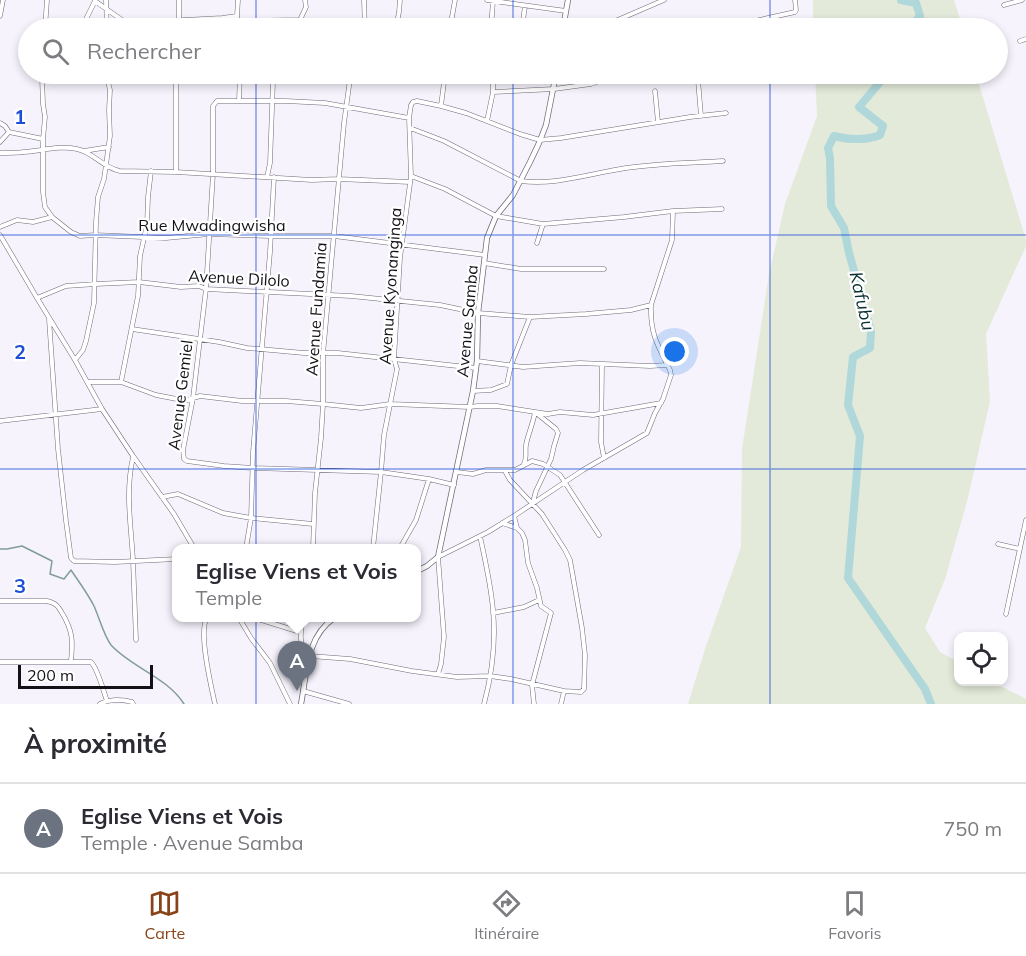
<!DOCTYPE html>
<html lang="fr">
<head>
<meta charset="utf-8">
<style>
	body { margin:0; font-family:Mulish,sans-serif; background:#f7f7f7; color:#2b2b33 }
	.controls { position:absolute; right:18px; bottom:18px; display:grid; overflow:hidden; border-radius:12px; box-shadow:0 3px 9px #0003 }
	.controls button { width:54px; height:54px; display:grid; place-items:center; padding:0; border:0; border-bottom:2px solid #e1e1e2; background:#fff; color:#2b2b33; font:30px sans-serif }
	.scale { position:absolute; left:18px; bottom:15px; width:135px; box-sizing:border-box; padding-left:6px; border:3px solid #131116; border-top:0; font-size:16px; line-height:21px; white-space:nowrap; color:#131116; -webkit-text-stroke:4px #fff; paint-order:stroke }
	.you { position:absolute; left:675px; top:352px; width:21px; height:21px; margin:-15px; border:4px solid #fff; border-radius:50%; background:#1a73e8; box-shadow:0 0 0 9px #1a73e833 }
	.badge { display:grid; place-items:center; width:39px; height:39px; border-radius:50%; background:#884418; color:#fff; font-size:20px; font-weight:700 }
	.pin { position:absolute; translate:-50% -50px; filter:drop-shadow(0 2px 3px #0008) }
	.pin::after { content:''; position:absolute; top:32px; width:21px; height:18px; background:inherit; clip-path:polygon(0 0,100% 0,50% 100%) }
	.popup { position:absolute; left:172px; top:544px; width:249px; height:78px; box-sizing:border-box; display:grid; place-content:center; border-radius:12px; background:#fff; filter:drop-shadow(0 2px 4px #0005); font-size:20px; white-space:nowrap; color:#7c7c81 }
	.popup b { font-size:22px; color:#2b2b33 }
	.popup::after { content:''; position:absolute; left:50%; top:100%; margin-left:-12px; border:12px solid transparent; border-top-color:#fff }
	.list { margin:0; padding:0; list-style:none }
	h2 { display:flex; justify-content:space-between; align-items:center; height:78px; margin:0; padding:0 24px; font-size:26px }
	h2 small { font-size:20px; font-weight:400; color:#7c7c81 }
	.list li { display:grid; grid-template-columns:39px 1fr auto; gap:18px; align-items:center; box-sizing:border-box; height:90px; padding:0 24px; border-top:2px solid #e1e1e2 }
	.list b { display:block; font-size:22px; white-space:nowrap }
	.list p { margin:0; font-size:20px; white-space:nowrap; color:#7c7c81 }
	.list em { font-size:20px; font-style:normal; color:#7c7c81 }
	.icon { flex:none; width:33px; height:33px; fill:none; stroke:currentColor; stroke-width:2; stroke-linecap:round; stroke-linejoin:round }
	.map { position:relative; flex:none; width:1026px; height:704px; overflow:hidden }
	.search { position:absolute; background:#fff; box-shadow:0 3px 9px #0003; left:18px; right:18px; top:18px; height:66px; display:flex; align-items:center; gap:15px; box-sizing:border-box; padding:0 21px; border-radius:33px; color:#7c7c81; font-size:22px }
	.sheet { height:168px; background:#fff }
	nav { display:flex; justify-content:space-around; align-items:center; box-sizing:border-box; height:84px; border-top:2px solid #e1e1e2; background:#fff; font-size:16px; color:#7c7c81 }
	nav a { display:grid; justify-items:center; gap:3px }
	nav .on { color:#884418 }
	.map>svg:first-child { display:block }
	.green { fill:#e3ead9 }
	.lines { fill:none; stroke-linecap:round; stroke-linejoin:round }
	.stream { stroke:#819c9f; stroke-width:1.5 }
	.river { stroke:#b0d7da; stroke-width:8 }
	.minor-casing { stroke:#6e6a76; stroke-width:5 }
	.tertiary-casing { stroke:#6e6a76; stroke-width:6 }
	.minor { stroke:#fff; stroke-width:4 }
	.tertiary { stroke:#fff; stroke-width:4.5 }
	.grid { fill:none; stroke:#1d4ed8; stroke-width:1.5; stroke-opacity:0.55 }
	.labels { text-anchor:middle; stroke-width:4.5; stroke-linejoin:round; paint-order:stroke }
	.street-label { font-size:16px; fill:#131116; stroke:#fff }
	.water-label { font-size:18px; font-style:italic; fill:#093134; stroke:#fff }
	.grid-label { font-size:20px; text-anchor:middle; font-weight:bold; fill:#1d4ed8; stroke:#fff; stroke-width:4.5; stroke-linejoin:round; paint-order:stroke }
</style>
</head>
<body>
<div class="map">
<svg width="1026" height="704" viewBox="0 0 1026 704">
	<rect width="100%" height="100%" fill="#f6f3fd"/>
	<path class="green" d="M813 0H954L963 28H813Z
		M815 74H976L1026 240V246L986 334 990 401 968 498 945 579 925 628 940 652 958 662V682H993L1026 699V704H688L705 649 741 547 742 449 769 274 785 204 817 116Z"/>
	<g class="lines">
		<path class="stream" d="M0 549H7L22 546 52 561 50 574 64 579 71 570C79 582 88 594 94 606 99 617 104 636 111 645 132 668 167 677 184 704"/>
		<path class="river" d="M901 0 916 3 920 16 911 28H908
			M881 74V81L859 107 883 126 880 135C865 141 850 140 834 136L828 148 830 158 831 206 844 228 849 253 871 331 870 348 853 357 848 405 860 436 848 578 925 689 931 704"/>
		<defs>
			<path id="minor" d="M106 0 107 28
				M179 0V28
				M238 0 237 16 239 28
				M364 0 365 28
				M487 0 566 11
				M95 1 122 20 129 23 222 18 237 16
				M1004 5 1022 0
				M0 16 3 0
				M239 21 300 20
				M45 28 47 0
				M79 28 85 21 95 1
				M300 28V20L306 7 305 0
				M396 28 399 12 400 0
				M450 28 455 0
				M491 28 493 1
				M522 28 525 6
				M599 28 664 0
				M729 28 746 23 795 12 796 10 795 0
				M1020 41 1026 39
				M47 74 42 78 43 104 45 117 43 139V192L45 207 52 217 71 232 80 236 95 235 166 238 209 234 271 236H334L485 255
				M240 74 239 101H217L213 106V174L206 289 193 398 183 450 184 459 187 461 224 466 253 468 381 472 429 479 454 485
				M698 80 701 116
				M655 91 658 122
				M493 92 554 89 591 84 620 74
				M239 101H286L325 103 409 118
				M441 106 445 74
				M487 121 493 92V74
				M0 123 5 126 9 132 43 139
				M410 128 444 141 521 181C554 186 592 173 626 168 658 163 691 163 723 161
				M0 142 9 132
				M84 151 109 147
				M0 153C8 153 16 153 24 152 41 151 60 145 77 149 93 152 103 168 120 171L176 172 312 180 338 179 410 182
				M176 172V74
				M411 176 445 189 496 216 543 224
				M267 177 270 163 273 81 277 74
				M0 227 17 220 33 222 52 217
				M0 235 37 298 75 360 102 409 133 456 174 514 194 548
				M537 243 543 224 624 217 673 211
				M484 263 521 269H604
				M37 298 66 286 96 284 139 282 181 287 199 286 206 289 351 296 440 305 478 313 530 317 586 314 631 310 651 305
				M49 319 58 449 66 521 71 558 74 561 115 562 177 559
				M132 329 219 342 247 348 304 353H338L476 368
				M75 360 83 350 86 341 94 303 96 222 98 197 104 179 110 136 109 110 110 90 106 74
				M477 361 523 367 580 363 650 366 667 365
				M602 365 601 442 604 458
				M88 382H121L156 395 182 400H187L200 396 242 401H286L323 404 361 408 390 404 470 407 478 406H497L548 414 560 412 593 415 661 403
				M121 382 138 296 140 256 147 225 148 197 151 171
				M473 391 491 390 507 384 511 365 530 317
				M0 421 102 409
				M133 457C125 493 131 524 133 560 134 586 135 613 136 640
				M524 464C527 458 525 452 526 445 528 434 533 424 535 412L556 429 558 433 554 446 551 459 536 491 533 502
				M457 472 473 474 486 470H515L532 461 543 464 560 475 599 535
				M162 497 178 494 223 513 251 518 313 524
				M514 516 583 470 647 433 655 413 663 399 671 375 670 370C658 346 650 334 651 305L672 240 673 211 722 209
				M502 523 517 528
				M480 536C485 560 491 585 493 610 496 641 492 674 484 704
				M998 544 1020 549
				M246 548 251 518 253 452 270 252 274 177
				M313 548 315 493 321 438 323 404V354L344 123 350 79 354 74
				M373 548 381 472 384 435 397 369 394 359 400 258 411 176 409 118 411 105 413 102 417 101 441 106 466 113 520 134 540 140 561 138 690 117 726 113
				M400 548 416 520 429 479
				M0 601H47C56 603 58 606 62 613 73 631 73 641 71 661
				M493 613 524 607 539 600
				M1006 614 1026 520
				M207 618C198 631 211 686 215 704
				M239 618 251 638 270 663 290 704
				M255 618 300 632
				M303 618C301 630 297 647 310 656L350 659 412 671 457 677 490 676 511 679 564 691 581 692 584 689 585 655 582 628 570 560 565 550 542 514 510 480 505 471
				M0 662H91C98 669 103 690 107 701
				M438 674 441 664 444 637 438 557 488 532 514 516 517 528 522 533 525 540 528 563 537 588 541 606 551 613 532 685 534 704
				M303 691 349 704
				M100 704C109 699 122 699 132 702L133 704
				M561 704 564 691"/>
			<path id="tertiary" d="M563 28 568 0
				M417 571 427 566 438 557 473 391 477 361 478 313 487 238 496 216 513 195 530 162 539 143 546 125 556 74
				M301 704C307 673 306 637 334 618"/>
		</defs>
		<use href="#minor" class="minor-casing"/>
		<use href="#tertiary" class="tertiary-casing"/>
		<use href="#minor" class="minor"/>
		<use href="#tertiary" class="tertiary"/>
	</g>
	<path class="grid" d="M256 0V28M513 0V28M770 0V28M256 74V704M513 74V704M770 74V704M0 235H1026M0 469H1026"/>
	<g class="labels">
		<g class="street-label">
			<text x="212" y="231">Rue Mwadingwisha</text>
			<text transform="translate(239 278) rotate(3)" y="6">Avenue Dilolo</text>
			<text transform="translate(390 286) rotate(-86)" y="6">Avenue Kyonanginga</text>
			<text transform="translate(316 309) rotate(-86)" y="6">Avenue Fundamia</text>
			<text transform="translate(467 321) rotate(-85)" y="6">Avenue Samba</text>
			<text transform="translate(180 395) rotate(-83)" y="6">Avenue Gemiel</text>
		</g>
		<g class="water-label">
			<text transform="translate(862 301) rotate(77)" y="6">Kafubu</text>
		</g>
	</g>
	<g class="grid-label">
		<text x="20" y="124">1</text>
		<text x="20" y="359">2</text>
		<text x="20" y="593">3</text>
	</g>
</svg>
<div class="controls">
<button><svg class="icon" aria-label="locate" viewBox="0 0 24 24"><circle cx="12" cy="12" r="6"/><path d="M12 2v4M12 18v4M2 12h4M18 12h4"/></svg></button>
</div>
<div class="scale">200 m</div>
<div class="you"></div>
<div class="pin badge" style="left:297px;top:691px;background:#6b7280">A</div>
<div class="popup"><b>Eglise Viens et Vois</b>Temple</div>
<div class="search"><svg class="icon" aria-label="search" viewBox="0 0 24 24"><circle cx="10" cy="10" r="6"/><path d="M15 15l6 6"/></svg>Rechercher</div>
</div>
<section class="sheet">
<h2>À proximité<small></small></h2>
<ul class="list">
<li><span class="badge" style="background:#6b7280">A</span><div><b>Eglise Viens et Vois</b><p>Temple · Avenue Samba</p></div><em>750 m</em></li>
</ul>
</section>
<nav>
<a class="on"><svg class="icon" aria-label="map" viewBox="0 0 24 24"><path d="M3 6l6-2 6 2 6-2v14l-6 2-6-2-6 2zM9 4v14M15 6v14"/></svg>Carte</a>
<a><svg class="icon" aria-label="directions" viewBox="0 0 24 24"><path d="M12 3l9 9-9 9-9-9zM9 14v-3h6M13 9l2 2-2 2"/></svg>Itinéraire</a>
<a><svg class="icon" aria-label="saved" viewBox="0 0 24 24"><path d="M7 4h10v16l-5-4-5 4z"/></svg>Favoris</a>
</nav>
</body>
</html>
